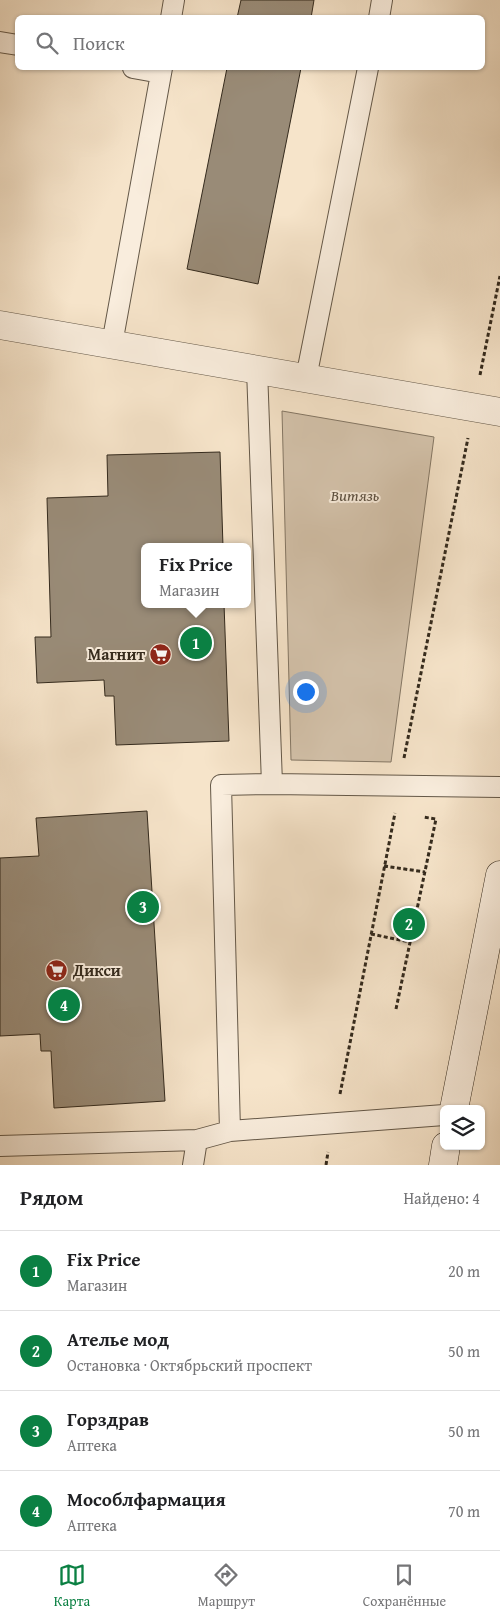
<!DOCTYPE html>
<html lang="ru">
<head>
<meta charset="utf-8">
<style>
	body { margin:0; font-family:"Gentium Book Plus",serif; background:#f2f2f2; color:#202124 }
	.controls { position:absolute; right:15px; bottom:15px; display:grid; overflow:hidden; border-radius:8px; box-shadow:0 1px 4px #0004 }
	.controls button { width:45px; height:45px; display:grid; place-items:center; padding:0; border:0; border-bottom:1px solid #e0e0e0; background:#fff; color:#202124; font:25px sans-serif }
	.you { position:absolute; left:305px; top:691px; width:18px; height:18px; margin:-12px; border:4px solid #fff; border-radius:50%; background:#1a73e8; box-shadow:0 0 0 8px #1a73e833 }
	.badge { display:grid; place-items:center; width:32px; height:32px; border-radius:50%; background:#0b8043; color:#fff; font-size:16px; font-weight:700 }
	.pin { position:absolute; translate:-50% -50%; border:2px solid #fff; box-shadow:0 1px 5px #0006 }
	.popup { position:absolute; left:141px; top:543px; width:110px; height:65px; box-sizing:border-box; display:grid; place-content:center; border-radius:8px; background:#fff; filter:drop-shadow(0 1px 4px #0005); font-size:16px; white-space:nowrap; color:#757577 }
	.popup b { font-size:19px; color:#202124 }
	.popup::after { content:''; position:absolute; left:50%; top:100%; margin-left:-10px; border:10px solid transparent; border-top-color:#fff }
	.list { margin:0; padding:0; list-style:none }
	h2 { display:flex; justify-content:space-between; align-items:center; height:65px; margin:0; padding:0 20px; font-size:21px }
	h2 small { font-size:16px; font-weight:400; color:#757577 }
	.list li { display:grid; grid-template-columns:32px 1fr auto; gap:15px; align-items:center; box-sizing:border-box; height:80px; padding:0 20px; border-top:1px solid #e0e0e0 }
	.list b { display:block; font-size:19px; white-space:nowrap }
	.list p { margin:0; font-size:16px; white-space:nowrap; color:#757577 }
	.list em { font-size:16px; font-style:normal; color:#757577 }
	.icon { flex:none; width:28px; height:28px; fill:none; stroke:currentColor; stroke-width:2; stroke-linecap:round; stroke-linejoin:round }
	.map { position:relative; flex:none; width:500px; height:1165px; overflow:hidden }
	.search { position:absolute; background:#fff; box-shadow:0 1px 4px #0004; left:15px; right:15px; top:15px; height:55px; display:flex; align-items:center; gap:12px; box-sizing:border-box; padding:0 18px; border-radius:8px; color:#757577; font-size:19px }
	.sheet { height:385px; background:#fff }
	nav { display:flex; justify-content:space-around; align-items:center; box-sizing:border-box; height:70px; border-top:1px solid #e0e0e0; background:#fff; font-size:14px; color:#757577 }
	nav a { display:grid; justify-items:center; gap:2px }
	nav .on { color:#0b8043 }
	.map>svg:first-child { display:block }
	.green { fill:#d5c4ad; stroke:#847765 }
	.building { fill:#998b77; stroke:#342a1d }
	.lines { fill:none; stroke-linecap:round; stroke-linejoin:round }
	.lane-casing { stroke:#645848; stroke-width:22 }
	.street-casing { stroke:#645848; stroke-width:29 }
	.secondary-casing { stroke:#342a1d; stroke-width:29 }
	.path { stroke:#342a1d; stroke-width:3; stroke-dasharray:4 2.5; stroke-linecap:butt }
	.lane { stroke:#f9eddd; stroke-width:20 }
	.street { stroke:#f9eddd; stroke-width:28 }
	.secondary { stroke:#f9eddd; stroke-width:28 }
	.labels { text-anchor:middle; stroke-width:4; stroke-linejoin:round; paint-order:stroke }
	.park-label { font-size:16px; font-style:italic; fill:#5c5041; stroke:#f9eddd }
	.poi-label { font-size:16px; font-weight:bold; fill:#342a1d; stroke:#f9eddd; text-anchor:end }
</style>
</head>
<body>
<div class="map">
<svg width="500" height="1165" viewBox="0 0 500 1165">
	<rect width="100%" height="100%" fill="#f6e4ca"/>
	<filter id="stains"><feTurbulence type="fractalNoise" baseFrequency=".004" numOctaves="4"/><feColorMatrix values="0 0 0 0 .2 0 0 0 0 .09 0 0 0 0 .02 0 0 0 .5 -.17"/></filter>
	<radialGradient id="worn" r=".72"><stop offset=".6" stop-color="#630" stop-opacity="0"/><stop offset="1" stop-color="#630" stop-opacity=".3"/></radialGradient>
	<path class="green" d="M282 411 434 437 391 762 291 760Z"/>
	<path class="building" d="M241 0H314L311 18H237Z
		M227 68H301L258 284 187 269Z
		M220 452 223 547H145V604H224L229 741 116 745 114 696H105L104 680 37 683 35 637H51L47 498 108 496 107 455Z
		M147 811 165 1101 54 1108 51 1051H41L40 1034 0 1036V858L39 856 36 818Z"/>
	<g class="lines">
		<defs>
			<path id="lane" d="M171 18 174 0
				M379 18 382 0
				M0 42 18 45
				M133 68 161 73
				M112 344 162 68
				M306 378 368 68
				M272 784 500 787
				M230 1131 221 785 272 784 257 369
				M0 1146 197 1140 230 1131 444 1115
				M193 1165 197 1140"/>
			<path id="street" d="M0 325 500 412"/>
			<path id="secondary" d="M454 1109 500 875
				M443 1165 446 1146"/>
		</defs>
		<use href="#lane" class="lane-casing"/>
		<use href="#street" class="street-casing"/>
		<use href="#secondary" class="secondary-casing"/>
		<path class="path" d="M480 375 500 276
			M404 758 468 438
			M384 866 425 872
			M371 934 410 942
			M396 1009 436 819 423 817
			M340 1094 395 813
			M326 1165 328 1152"/>
		<use href="#lane" class="lane"/>
		<use href="#street" class="street"/>
		<use href="#secondary" class="secondary"/>
	</g>
	<defs>
		<symbol id="supermarket-disc" viewBox="-11 -11 22 22"><circle r="9.5" fill="#8f2418" stroke="#f9eddd"/><path d="M-6-5.5h2.5l.6 2H6L4.5 2H-2.5L-4.4-4H-6ZM-1.5 3.2a1.3 1.3 0 1 0 .1 0ZM3 3.2a1.3 1.3 0 1 0 .1 0Z" fill="#fff"/></symbol>
	</defs>
	<g fill-rule="evenodd">
		<use href="#supermarket-disc" x="148" y="642" width="25" height="25"/>
		<use href="#supermarket-disc" x="44" y="958" width="25" height="25"/>
	</g>
	<g class="labels">
		<g class="park-label">
			<text x="355" y="501">Витязь</text>
		</g>
		<g class="poi-label">
			<text x="145" y="660">Магнит</text>
			<text x="73" y="976" text-anchor="start">Дикси</text>
		</g>
	</g>
	<rect width="100%" height="100%" filter="url(#stains)"/>
	<rect width="100%" height="100%" fill="url(#worn)"/>
</svg>
<div class="controls">
<button><svg class="icon" aria-label="layers" viewBox="0 0 24 24"><path d="M12 4l9 5-9 5-9-5zM3 14l9 5 9-5"/></svg></button>
</div>
<div class="you"></div>
<div class="pin badge" style="left:196px;top:643px">1</div>
<div class="popup"><b>Fix Price</b>Магазин</div>
<div class="pin badge" style="left:409px;top:924px">2</div>
<div class="pin badge" style="left:143px;top:907px">3</div>
<div class="pin badge" style="left:64px;top:1005px">4</div>
<div class="search"><svg class="icon" aria-label="search" viewBox="0 0 24 24"><circle cx="10" cy="10" r="6"/><path d="M15 15l6 6"/></svg>Поиск</div>
</div>
<section class="sheet">
<h2>Рядом<small>Найдено: 4</small></h2>
<ul class="list">
<li><span class="badge">1</span><div><b>Fix Price</b><p>Магазин</p></div><em>20 m</em></li>
<li><span class="badge">2</span><div><b>Ателье мод</b><p>Остановка · Октябрьский проспект</p></div><em>50 m</em></li>
<li><span class="badge">3</span><div><b>Горздрав</b><p>Аптека</p></div><em>50 m</em></li>
<li><span class="badge">4</span><div><b>Мособлфармация</b><p>Аптека</p></div><em>70 m</em></li>
</ul>
</section>
<nav>
<a class="on"><svg class="icon" aria-label="map" viewBox="0 0 24 24"><path d="M3 6l6-2 6 2 6-2v14l-6 2-6-2-6 2zM9 4v14M15 6v14"/></svg>Карта</a>
<a><svg class="icon" aria-label="directions" viewBox="0 0 24 24"><path d="M12 3l9 9-9 9-9-9zM9 14v-3h6M13 9l2 2-2 2"/></svg>Маршрут</a>
<a><svg class="icon" aria-label="saved" viewBox="0 0 24 24"><path d="M7 4h10v16l-5-4-5 4z"/></svg>Сохранённые</a>
</nav>
</body>
</html>
